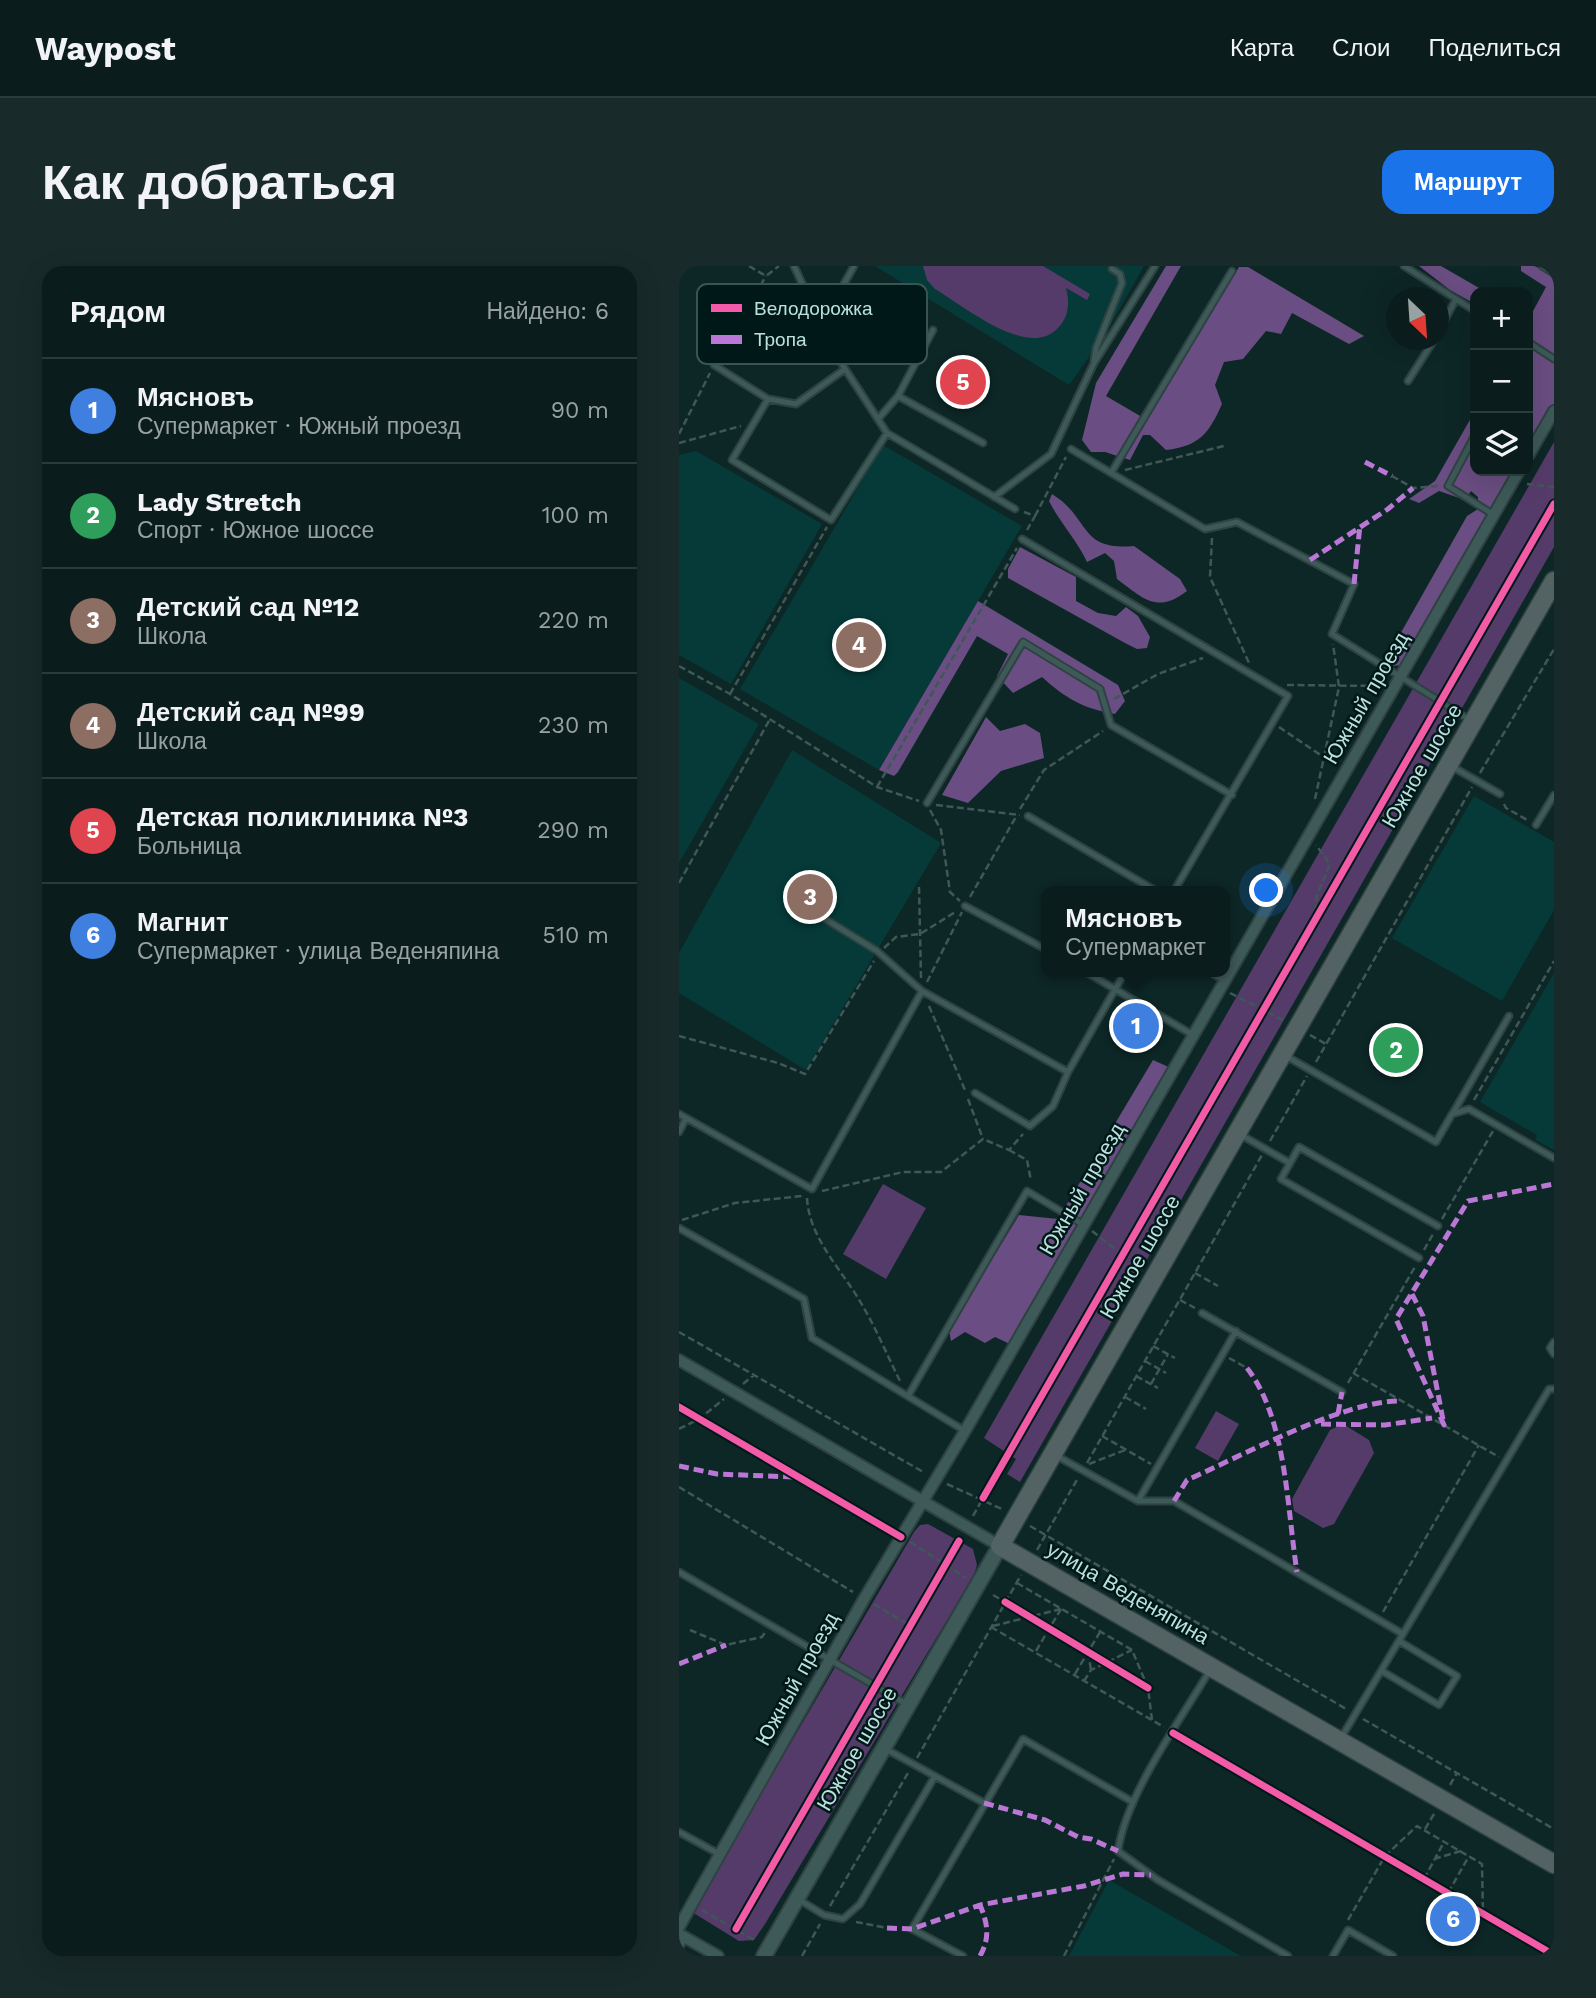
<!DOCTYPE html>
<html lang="ru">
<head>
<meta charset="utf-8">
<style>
	body { margin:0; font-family:"Work Sans",sans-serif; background:#182a29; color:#f1f3f6 }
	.controls { position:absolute; right:21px; top:21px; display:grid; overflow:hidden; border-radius:14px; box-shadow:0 7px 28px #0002 }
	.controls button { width:63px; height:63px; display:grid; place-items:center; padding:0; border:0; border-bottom:2px solid #2a3b3b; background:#0a1d1c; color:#f1f3f6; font:35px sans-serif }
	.compass { position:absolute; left:707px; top:21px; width:63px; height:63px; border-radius:50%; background:#0a1d1c; box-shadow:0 7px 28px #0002; rotate:155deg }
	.you { position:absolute; left:588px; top:625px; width:24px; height:24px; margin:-18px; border:5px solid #fff; border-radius:50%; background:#1a73e8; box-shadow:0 0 0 10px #1a73e833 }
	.badge { display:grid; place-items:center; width:46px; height:46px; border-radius:50%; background:#1a73e8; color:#fff; font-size:23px; font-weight:700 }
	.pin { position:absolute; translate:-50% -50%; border:4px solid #fff; box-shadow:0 2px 7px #0006 }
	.popup { position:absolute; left:362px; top:620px; width:189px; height:91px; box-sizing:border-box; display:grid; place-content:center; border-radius:14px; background:#0a1d1c; filter:drop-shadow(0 2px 5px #0005); font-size:23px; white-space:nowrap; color:#99a2a3 }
	.popup b { font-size:26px; color:#f1f3f6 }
	.popup::after { content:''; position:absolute; left:50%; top:100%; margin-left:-14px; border:14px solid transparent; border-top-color:#0a1d1c }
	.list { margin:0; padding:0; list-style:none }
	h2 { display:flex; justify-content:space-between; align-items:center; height:91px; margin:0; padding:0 28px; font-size:30px }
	h2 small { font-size:23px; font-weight:400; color:#99a2a3 }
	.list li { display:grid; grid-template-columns:46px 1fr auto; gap:21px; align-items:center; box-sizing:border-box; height:105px; padding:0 28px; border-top:2px solid #2a3b3b }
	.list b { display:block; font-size:26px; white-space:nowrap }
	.list p { margin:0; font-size:23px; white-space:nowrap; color:#99a2a3 }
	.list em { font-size:23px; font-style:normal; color:#99a2a3 }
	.icon { flex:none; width:38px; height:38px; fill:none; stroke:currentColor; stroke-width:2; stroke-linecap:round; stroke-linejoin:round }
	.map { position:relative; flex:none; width:875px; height:1690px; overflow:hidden; border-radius:21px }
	header { display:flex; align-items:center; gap:42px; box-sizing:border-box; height:98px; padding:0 35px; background:#0a1d1c; border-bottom:2px solid #2a3b3b }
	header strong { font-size:33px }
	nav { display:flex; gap:38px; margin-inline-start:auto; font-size:24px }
	.intro { display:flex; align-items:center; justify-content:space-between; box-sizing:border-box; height:168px; padding:0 42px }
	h1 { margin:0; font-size:49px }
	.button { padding:18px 32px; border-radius:21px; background:#1a73e8; color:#fff; font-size:24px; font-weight:700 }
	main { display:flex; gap:42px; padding:0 42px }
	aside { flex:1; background:#0a1d1c; border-radius:21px; box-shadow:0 7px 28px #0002 }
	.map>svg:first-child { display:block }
	.built { fill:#053a38 }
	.green { fill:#553b69 }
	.forest { fill:#6a4d82 }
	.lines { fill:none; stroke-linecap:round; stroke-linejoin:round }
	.service-casing { stroke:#2d4241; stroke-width:9 }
	.minor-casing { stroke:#2d4241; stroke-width:14 }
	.tertiary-casing { stroke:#2d4241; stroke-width:18 }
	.primary-casing { stroke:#2d4241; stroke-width:21 }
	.path { stroke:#3f5857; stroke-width:2.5; stroke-dasharray:7 3.5; stroke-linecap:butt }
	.service { stroke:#3d5958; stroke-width:5 }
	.minor { stroke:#3d5958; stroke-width:10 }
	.tertiary { stroke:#3d5958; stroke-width:14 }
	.primary { stroke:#536363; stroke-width:18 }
	.quiet { stroke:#ba77d6; stroke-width:5; stroke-dasharray:10 5; stroke-linecap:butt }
	.cycleway-casing { stroke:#001817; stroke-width:11 }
	.cycleway { stroke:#f35aa7; stroke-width:7 }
	.labels { text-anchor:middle; stroke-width:5; stroke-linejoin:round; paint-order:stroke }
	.street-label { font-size:21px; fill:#bbe1df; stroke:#001817 }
	.key { fill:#001817; stroke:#385453; stroke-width:2 }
	.key-label { font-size:19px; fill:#bbe1df }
</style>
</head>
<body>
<header>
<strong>Waypost</strong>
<nav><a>Карта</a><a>Слои</a><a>Поделиться</a></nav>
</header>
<div class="intro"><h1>Как добраться</h1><a class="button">Маршрут</a></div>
<main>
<aside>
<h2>Рядом<small>Найдено: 6</small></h2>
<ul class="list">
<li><span class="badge" style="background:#3f7fe0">1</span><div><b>Мясновъ</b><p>Супермаркет · Южный проезд</p></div><em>90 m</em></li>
<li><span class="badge" style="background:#2e9e5b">2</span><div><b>Lady Stretch</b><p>Спорт · Южное шоссе</p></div><em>100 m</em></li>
<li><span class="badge" style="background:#8d6e63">3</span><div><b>Детский сад №12</b><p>Школа</p></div><em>220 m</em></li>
<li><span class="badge" style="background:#8d6e63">4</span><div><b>Детский сад №99</b><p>Школа</p></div><em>230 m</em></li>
<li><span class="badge" style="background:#e0444e">5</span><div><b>Детская поликлиника №3</b><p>Больница</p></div><em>290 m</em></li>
<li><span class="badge" style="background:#3f7fe0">6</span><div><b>Магнит</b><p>Супермаркет · улица Веденяпина</p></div><em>510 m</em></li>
</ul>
</aside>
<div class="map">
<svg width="875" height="1690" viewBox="0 0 875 1690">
	<rect width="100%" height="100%" fill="#0d2726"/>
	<path class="built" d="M196 0H465L427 67 420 65 410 91 390 119Z
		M204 179 343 260 200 504 61 423Z
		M17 185 143 258 52 418 0 389V189Z
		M0 412 80 458 0 597Z
		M113 484 262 577 127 804 0 727V687Z
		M795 530 875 576V644L823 735 713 672Z
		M875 707V884L856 874 858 869 801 836Z
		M430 1614 562 1690H390Z"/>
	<path class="green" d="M244 0H364L411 28 408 34 387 22C391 37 390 51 378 63 348 93 285 40 256 23L248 14Z
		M875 176V281L341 1216 328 1208 337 1193 305 1172Z
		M204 918 247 942 207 1013 164 988Z
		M537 1145 560 1158 539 1195 516 1182Z
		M664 1158 690 1174 695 1187 655 1258 644 1262 615 1245 613 1233 651 1164Z
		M249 1258 294 1283 298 1299 295 1309 86 1658 75 1674 60 1675 13 1646 235 1266 241 1259Z"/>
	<path class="forest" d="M487 0H502L427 130 468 154 560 1H569L685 70 670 78 613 47 602 68 587 65 564 93 545 96 536 119 543 138C530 167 521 180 487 184L471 169H464L451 194 426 186H412L403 174 417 117Z
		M740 0H762L807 26H796V38L771 24Z
		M842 0H856L875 12V147L849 193V47H853L867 21 842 5Z
		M796 145V205H842L723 399 713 400 707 393 788 250 799 243V231L792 225 786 234 760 225 740 237 730 233 756 215Z
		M373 228C412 252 399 285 455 280L501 313 508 325C478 348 465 333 438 313L435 295 426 287 408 296C398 274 381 257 370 235Z
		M341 281 397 311V335L419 347 437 350 447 341 459 350 471 371 468 382 458 383 446 377 329 312V303Z
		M299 335 439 419 446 435 436 448C405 443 386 432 363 411L334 427 318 410 329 388 298 370 219 506 215 510 200 504Z
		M307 451 321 465 346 458 361 467 365 492 322 505 289 537 263 529Z
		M474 794 494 803 333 1079 316 1071 306 1077 286 1066 272 1075 270 1064 340 949 379 953Z"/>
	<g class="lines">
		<defs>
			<path id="service" d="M115 0 155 86 208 167 336 243
				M725 0 796 45
				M863 0 875 7
				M142 59 175 0
				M760 65 777 33
				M849 76 875 93
				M415 95 417 82 443 17 441 8 433 3
				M35 99 89 133
				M166 103 117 138 89 133 53 194 152 254 208 167
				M729 115 755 74
				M219 130 254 64
				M199 153 219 130 304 177
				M796 169 769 220 815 249
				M392 183 526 263 558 256 675 318 653 368 791 454
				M432 207 553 5
				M315 231 372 188 415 97 476 0
				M343 273 609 430 495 625
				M772 500 821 528
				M248 537 344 376 421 423 432 459 553 529
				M349 550 477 625
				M857 559 875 529
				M286 640 368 684
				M143 651 198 685 243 725 389 806 446 706
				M407 706 514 769
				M531 706 546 715
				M607 790 757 876 773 848 790 843 875 892
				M296 827 351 860 374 840 389 806
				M774 847 830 750
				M0 848 133 923 243 725
				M0 866 7 852
				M562 869 611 897
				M0 962 125 1033 133 1072 286 1165
				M740 992 602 913 620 881 759 960
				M523 1047 663 1126
				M875 1076 871 1082 875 1088
				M229 1130 348 925 405 959
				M376 1189 459 1235 557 1065
				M459 1235H495L724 1368
				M0 1306 229 1439
				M531 1404C501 1455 447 1528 439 1585L479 1614 609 1690
				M703 1405 760 1439 778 1410 720 1375
				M662 1472 870 1123H875
				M205 1482 305 1537
				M0 1566 40 1588
				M119 1633 145 1649 164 1653 181 1638 256 1510
				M0 1683 6 1672
				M284 1690 233 1663 344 1473 454 1536
				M654 1690 669 1664 714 1690"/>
			<path id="minor" d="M849 190 875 145
				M0 1094 321 1280
				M0 1661 185 1333 286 1165 840 205
				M0 1668 39 1690"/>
			<path id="tertiary" d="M85 1690 321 1280"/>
			<path id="primary" d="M875 315 321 1280 875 1598"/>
		</defs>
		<use href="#service" class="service-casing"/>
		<use href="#minor" class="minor-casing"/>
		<use href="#tertiary" class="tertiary-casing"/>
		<use href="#primary" class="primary-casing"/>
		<path class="path" d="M70 0 87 10 100 0
			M0 7 4 0
			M39 92 87 10
			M0 168 31 107
			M0 177 62 160
			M446 204 545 180
			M713 210 734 222 759 220
			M848 218 875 221
			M345 246 356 250 348 264
			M356 250 387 191
			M533 272 531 311 570 397
			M0 400 51 428 198 521 240 535
			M608 419 703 420
			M51 428 148 261
			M435 433 479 408 524 392
			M600 461 643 490
			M801 507 875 383
			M198 521 338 282
			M636 533 660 421 654 378
			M825 538 827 542 850 555
			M257 539 341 549
			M341 543 365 504 424 465
			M251 544 262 564 271 626 281 635
			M0 617 91 453
			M240 621 242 712
			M291 631 338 549
			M635 656 638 629 651 598 637 579
			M205 682 217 671 241 668 278 645
			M248 716 283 646
			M551 727 604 754
			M250 740 286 824
			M631 769 647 778
			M0 770 99 797 126 808 195 695
			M637 796 793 521
			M289 833 304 873
			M795 834 875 695
			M591 875 628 810
			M330 884 348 894 352 915
			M143 925 224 906H262L304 873 330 884 344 868
			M128 932C130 972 163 1004 182 1037 197 1062 208 1089 221 1115
			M763 953 814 865
			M3 954 56 937 123 930
			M413 965 444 989
			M745 984 754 968
			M516 1007 539 1020
			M501 1034 516 1042
			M0 1066 246 1207
			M474 1080 496 1092
			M550 1092 568 1102
			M466 1095 487 1107
			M674 1107 820 1191
			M457 1110 479 1122
			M669 1117 737 999
			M64 1118 75 1109
			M472 1118 489 1088
			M446 1131 467 1143
			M0 1163 20 1153 45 1133
			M423 1170 472 1198
			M408 1197 583 889
			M410 1198 446 1184
			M268 1218 325 1244
			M0 1221 174 1326
			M294 1250 304 1232
			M351 1260 669 1444
			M231 1276 287 1312
			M358 1284 399 1212
			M338 1317 453 1384 469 1422 473 1454
			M314 1329 326 1336
			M195 1338 230 1359
			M704 1346 800 1179
			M314 1360 382 1343
			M312 1361 485 1461
			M11 1364 47 1379 83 1371 87 1365
			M357 1385 382 1343
			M409 1386 412 1404
			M396 1408 421 1366
			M405 1415 412 1404 453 1384
			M684 1453 875 1563
			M238 1492 342 1309
			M771 1519 778 1507
			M746 1563 755 1548
			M755 1593 782 1585
			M745 1613 765 1576
			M769 1627 790 1590
			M151 1640 229 1507
			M23 1644 75 1674
			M669 1654 706 1590 738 1560 803 1598 804 1648
			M177 1656 208 1662
			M123 1690 141 1658
			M385 1690 435 1593"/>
		<use href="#service" class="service"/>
		<use href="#minor" class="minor"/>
		<use href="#tertiary" class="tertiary"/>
		<use href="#primary" class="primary"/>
		<path class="quiet" d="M686 196 713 210
			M631 294 709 243 734 222
			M675 318 681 259
			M733 1028 744 1050 765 1159 717 1053 789 935 875 918
			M568 1102C608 1153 608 1244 618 1306
			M659 1148 663 1126
			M642 1158 706 1159 753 1152
			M0 1200 38 1208 115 1211
			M495 1235 508 1214C563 1190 665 1134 722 1135
			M0 1398 47 1379
			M305 1537 366 1554 399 1571 412 1573 439 1585
			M208 1662 233 1663 301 1639 405 1620 444 1608 472 1609
			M301 1690C311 1672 309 1658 301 1639"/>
		<defs>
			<path id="cycleway" d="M0 1141 222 1271
				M304 1232 875 238
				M326 1336 469 1422
				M494 1467 875 1689
				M57 1663 280 1275"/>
		</defs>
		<use href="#cycleway" class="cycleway-casing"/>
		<use href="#cycleway" class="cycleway"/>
	</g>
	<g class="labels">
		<g class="street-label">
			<text transform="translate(687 432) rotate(-60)" y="7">Южный проезд</text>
			<text transform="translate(743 500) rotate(-60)" y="7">Южное шоссе</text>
			<text transform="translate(403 923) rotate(-60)" y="7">Южный проезд</text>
			<text transform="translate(461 991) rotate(-60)" y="7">Южное шоссе</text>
			<text transform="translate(449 1327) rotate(30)" y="7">улица Веденяпина</text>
			<text transform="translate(118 1413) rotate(-61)" y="7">Южный проезд</text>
			<text transform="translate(178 1483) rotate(-60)" y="7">Южное шоссе</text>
		</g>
	</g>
	<rect x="18" y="18" width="230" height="80" rx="10" class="key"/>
	<rect x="32" y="38" width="31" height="8" fill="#f35aa7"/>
	<rect x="32" y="69" width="31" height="9" fill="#ba77d6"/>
	<g class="key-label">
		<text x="75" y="49">Велодорожка</text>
		<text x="75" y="80">Тропа</text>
	</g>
</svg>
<div class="controls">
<button>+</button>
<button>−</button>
<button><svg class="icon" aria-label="layers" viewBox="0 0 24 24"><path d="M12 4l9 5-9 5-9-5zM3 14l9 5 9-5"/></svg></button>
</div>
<svg class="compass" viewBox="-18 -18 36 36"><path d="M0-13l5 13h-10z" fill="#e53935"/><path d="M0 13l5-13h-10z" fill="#99a2a3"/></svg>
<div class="you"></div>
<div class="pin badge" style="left:457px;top:760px;background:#3f7fe0">1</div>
<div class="popup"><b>Мясновъ</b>Супермаркет</div>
<div class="pin badge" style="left:717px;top:784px;background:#2e9e5b">2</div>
<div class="pin badge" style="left:131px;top:631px;background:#8d6e63">3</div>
<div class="pin badge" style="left:180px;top:379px;background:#8d6e63">4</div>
<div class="pin badge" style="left:284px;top:116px;background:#e0444e">5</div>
<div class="pin badge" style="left:774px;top:1653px;background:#3f7fe0">6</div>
</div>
</main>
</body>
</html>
